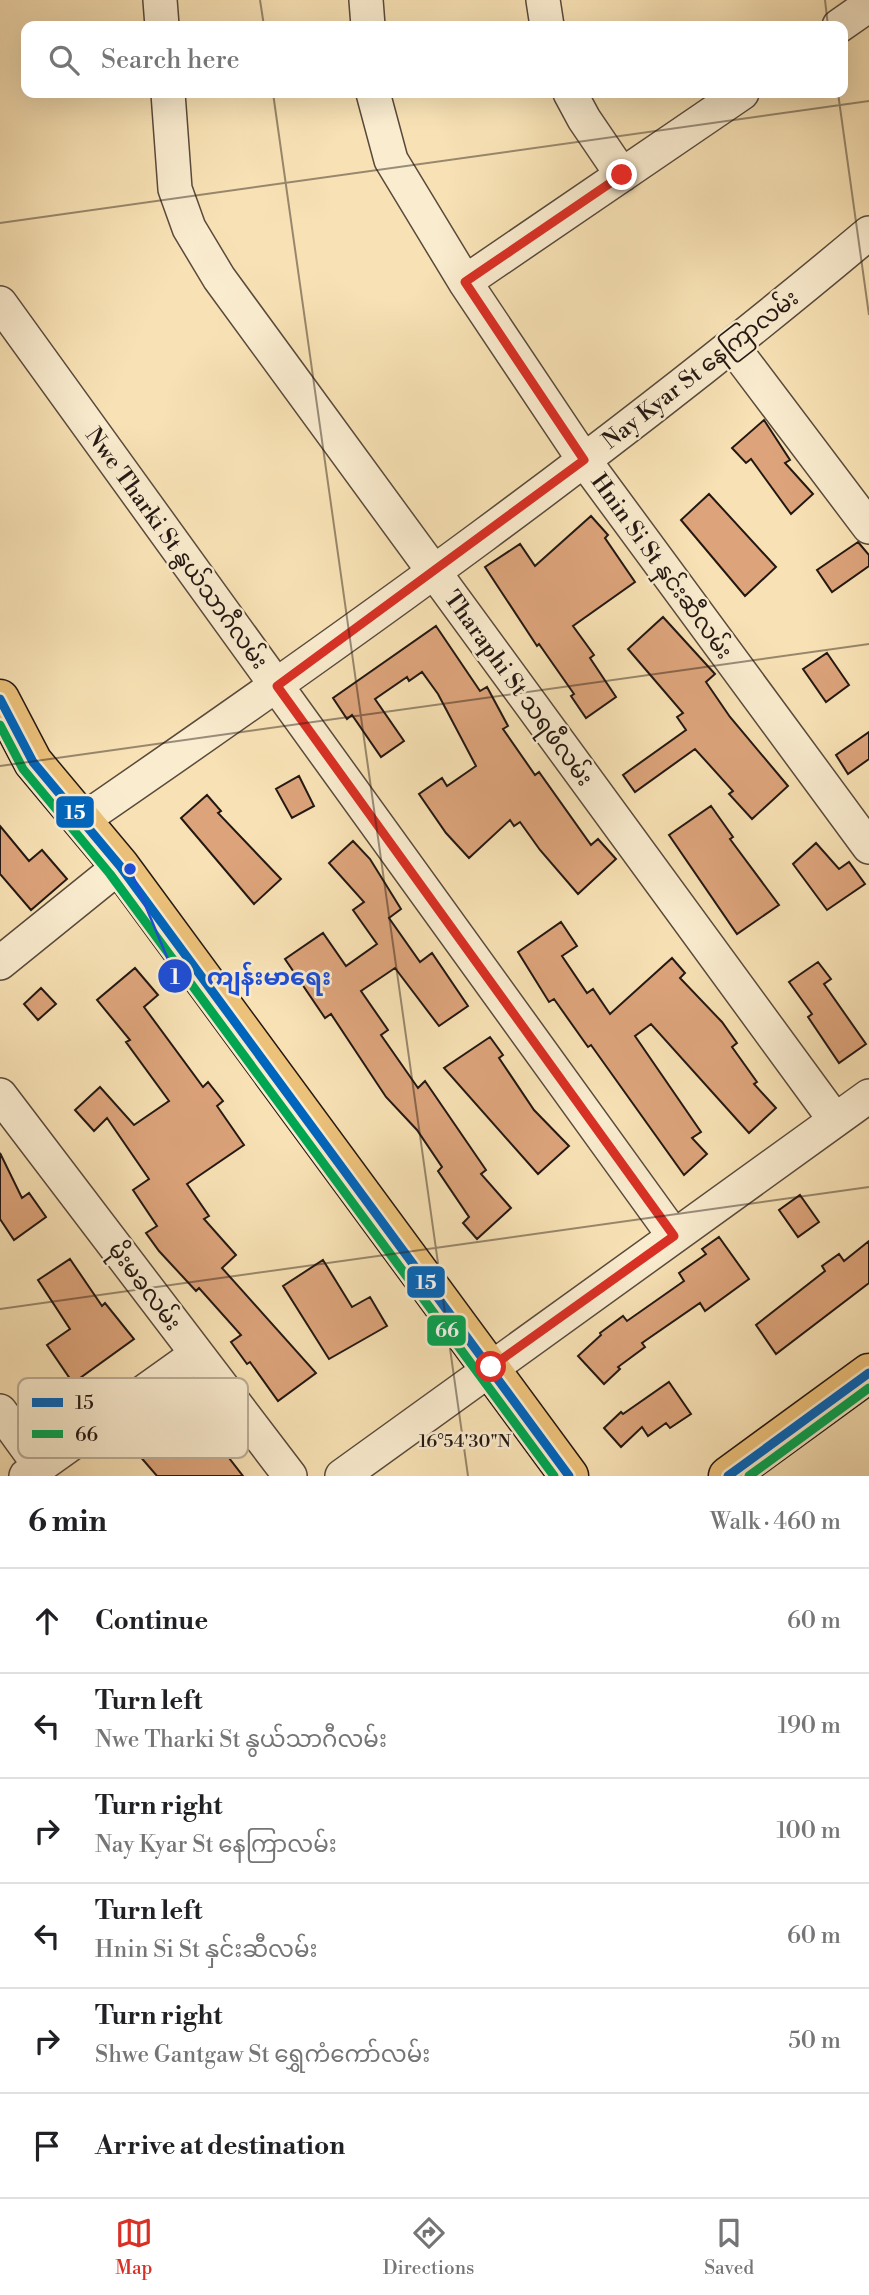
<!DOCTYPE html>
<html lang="en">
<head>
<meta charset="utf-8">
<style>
	body { margin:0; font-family:"Libre Bodoni","Noto Sans Myanmar",serif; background:#f2f2f2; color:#202124 }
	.stop { position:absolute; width:21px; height:21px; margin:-16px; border:5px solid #d93025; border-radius:50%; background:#fff }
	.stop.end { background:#d93025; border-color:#fff; box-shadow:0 2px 7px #0008 }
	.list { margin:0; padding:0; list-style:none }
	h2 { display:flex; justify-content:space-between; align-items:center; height:91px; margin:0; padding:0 28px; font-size:30px }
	h2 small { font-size:23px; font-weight:400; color:#757577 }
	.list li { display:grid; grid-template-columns:46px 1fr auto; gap:21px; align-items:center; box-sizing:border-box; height:105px; padding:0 28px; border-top:2px solid #e0e0e0 }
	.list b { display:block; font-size:26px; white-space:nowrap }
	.list p { margin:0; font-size:23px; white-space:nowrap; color:#757577 }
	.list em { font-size:23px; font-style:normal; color:#757577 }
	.icon { flex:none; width:38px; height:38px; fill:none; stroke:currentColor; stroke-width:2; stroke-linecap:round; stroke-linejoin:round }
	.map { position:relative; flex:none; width:869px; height:1476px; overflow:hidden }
	.search { position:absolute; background:#fff; box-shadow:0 7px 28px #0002; left:21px; right:21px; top:21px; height:77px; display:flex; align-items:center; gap:18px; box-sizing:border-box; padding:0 24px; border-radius:14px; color:#757577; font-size:26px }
	.sheet { height:721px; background:#fff }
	nav { display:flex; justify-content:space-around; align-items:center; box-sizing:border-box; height:98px; border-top:2px solid #e0e0e0; background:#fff; font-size:19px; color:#757577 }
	nav a { display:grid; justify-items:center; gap:4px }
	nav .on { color:#d93025 }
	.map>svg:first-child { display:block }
	.building { fill:#dda47b; stroke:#241813; stroke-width:2 }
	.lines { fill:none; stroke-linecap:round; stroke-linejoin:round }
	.minor-casing { stroke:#594a3c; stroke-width:36 }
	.major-casing { stroke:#241813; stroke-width:41 }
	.minor { stroke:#faeccf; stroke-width:33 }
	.major { stroke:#ecc17a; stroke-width:38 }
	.bus-1-casing { stroke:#faeccf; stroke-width:14 }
	.bus-2-casing { stroke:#faeccf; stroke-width:14 }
	.bus-1 { stroke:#0065bd; stroke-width:9 }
	.bus-2 { stroke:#00a651; stroke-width:9 }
	.route { stroke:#d93025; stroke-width:9 }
	.ticks { fill:none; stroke:#241813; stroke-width:2; stroke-opacity:0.45 }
	.labels { text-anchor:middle; stroke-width:5; stroke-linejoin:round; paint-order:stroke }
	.street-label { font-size:23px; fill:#241813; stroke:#faeccf }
	.key { fill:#faeccf; stroke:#baac97; stroke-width:2 }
	.key-label { font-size:19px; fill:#241813 }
	.ticks-label { font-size:18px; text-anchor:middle; fill:#241813; stroke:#faeccf; stroke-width:5; stroke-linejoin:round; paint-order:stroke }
	.leader { fill:none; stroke:#1d4ed8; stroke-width:2.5 }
	.callout-dot { fill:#1d4ed8; stroke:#faeccf; stroke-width:2.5 }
	.mark-label { font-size:21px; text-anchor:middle; font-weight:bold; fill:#fff }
	.callout-label { font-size:24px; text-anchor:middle; font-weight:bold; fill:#1d4ed8; stroke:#faeccf; stroke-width:5; stroke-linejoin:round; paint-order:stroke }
	.line-badge { stroke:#faeccf; stroke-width:2.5 }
	.badge-label { font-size:19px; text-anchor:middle; font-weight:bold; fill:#fff }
</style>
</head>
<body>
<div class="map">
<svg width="869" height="1476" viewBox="0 0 869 1476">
	<rect width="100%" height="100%" fill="#f8e2b5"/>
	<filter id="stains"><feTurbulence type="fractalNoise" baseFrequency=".00286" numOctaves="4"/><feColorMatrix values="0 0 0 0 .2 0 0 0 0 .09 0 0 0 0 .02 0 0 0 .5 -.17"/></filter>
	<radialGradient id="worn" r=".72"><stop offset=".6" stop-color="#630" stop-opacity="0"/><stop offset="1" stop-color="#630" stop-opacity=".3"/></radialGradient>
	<path class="building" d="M764 420 790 460 785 463 813 494 791 514 751 459 746 463 732 448Z
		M709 494 776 567 745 596 681 520Z
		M591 516 608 535 605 538 635 582 573 626 594 655 590 658 616 697 586 718 571 696 574 694 539 644 537 646 485 567 520 544 535 566Z
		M858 542 869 555V566L832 592 817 570Z
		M663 617 715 674 706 682 730 717 788 786 752 819 729 794 733 791 695 749 635 792 623 775 686 730 677 717 683 713 628 649Z
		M436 626 480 691 487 687 508 726 503 729 535 775 539 772 591 845 598 839 616 859 578 894 540 850 520 822 514 826 510 820 469 858 446 833 419 794 442 778 447 786 476 766 438 694 422 672 409 681 407 677 375 699 404 741 381 757 352 715 347 719 333 698Z
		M827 653 849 685 826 702 803 669Z
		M869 732V759L848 774 836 755Z
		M299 776 314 806 292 818 276 789Z
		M207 795 221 811 218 813 281 879 254 904 181 818Z
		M711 806 733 837 730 839 779 905 737 934 669 835Z
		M0 826 29 861 42 850 67 879 31 910 0 874Z
		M353 841 370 859 401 909 389 918 420 962 432 953 468 1006 439 1026 395 968 361 991 388 1030 381 1035 418 1088 425 1081 486 1170 481 1174 511 1208 477 1239 463 1223 469 1217 438 1171 442 1167 417 1130 386 1097 331 1014 325 1018 285 959 323 933 346 966 377 944 353 910 364 902 329 863Z
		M816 843 839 869 849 862 865 884 827 910 793 864Z
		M561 922 577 946 562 956 587 993 593 989 610 1014 672 958 685 973 680 978 722 1022 737 1043 732 1047 757 1082 754 1084 776 1108 749 1133 651 1024 635 1036 701 1132 692 1138 707 1154 684 1175 591 1045 588 1047 554 999 549 1002 518 952Z
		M818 962 831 979 824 984 866 1044 839 1063 808 1017 812 1014 789 982Z
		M135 968 158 995 144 1007 203 1087 208 1082 223 1101 217 1106 244 1145 187 1184 209 1216 204 1219 236 1255 222 1268 316 1373 278 1401 250 1362 247 1364 231 1342 241 1335 199 1288 196 1291 159 1251 146 1233 157 1226 133 1190 149 1179 107 1118 94 1131 75 1110 100 1087 134 1125 169 1101 126 1042 130 1040 97 1000Z
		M41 988 56 1004 38 1020 24 1004Z
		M490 1037 503 1055 499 1058 534 1110 569 1146 538 1174 444 1068Z
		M0 1153 22 1198 29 1193 46 1217 14 1240 0 1219Z
		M800 1195 819 1222 798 1237 779 1210Z
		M719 1237 749 1279 705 1311 700 1303 642 1343 645 1347 618 1367 620 1369 604 1384 578 1356 601 1335 600 1333 623 1316 627 1321 684 1281 679 1273 706 1254 702 1249Z
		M869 1241V1283L776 1354 756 1325 825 1271 822 1266 839 1254 844 1261Z
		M70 1259 102 1306 105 1303 134 1339 73 1383 47 1345 70 1329 38 1280Z
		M323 1260 352 1307 370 1297 387 1326 329 1359 283 1286Z
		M669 1382 691 1414 670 1428 666 1423 648 1436 642 1427 621 1447 604 1428 621 1412 623 1414Z
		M191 1409 243 1476H157L132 1447 149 1431 155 1437Z"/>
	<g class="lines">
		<defs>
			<path id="minor" d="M160 0 162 26
				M366 0 368 26
				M543 0 547 26
				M839 26 869 5
				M168 93 175 189 189 228 219 278 835 1120
				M373 93 391 160 465 282 584 460 869 847
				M570 93 584 119 622 175
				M465 282 742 93
				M0 303 674 1236
				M733 347 869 527
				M84 819C353 634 619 443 869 233
				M0 963 120 866
				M0 1095 290 1476
				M0 1411 40 1466
				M26 1476 197 1354
				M342 1476 869 1096"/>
			<path id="major" d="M0 699 33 762 120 866 569 1476
				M728 1476 869 1373"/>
		</defs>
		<use href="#minor" class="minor-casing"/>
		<use href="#major" class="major-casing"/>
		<use href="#minor" class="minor"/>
		<use href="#major" class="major"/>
		<defs>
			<path id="bus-1" d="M0 699 33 762 120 866 569 1476
				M728 1476 869 1373"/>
			<path id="bus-2" d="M0 725 23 769 110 874 554 1476
				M749 1476 869 1388"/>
		</defs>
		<use href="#bus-1" class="bus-1-casing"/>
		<use href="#bus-2" class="bus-2-casing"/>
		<use href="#bus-1" class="bus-1"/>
		<use href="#bus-2" class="bus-2"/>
	</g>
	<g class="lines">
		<path class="route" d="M491 1367 674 1236 277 686 584 460 465 282 622 175"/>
	</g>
	<path class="ticks" d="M260 0 264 26M825 0 828 26M273 93 468 1476M838 93 869 315M0 223 869 101M0 766 869 644M0 1309 869 1187"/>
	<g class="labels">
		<g class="street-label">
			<text transform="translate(700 369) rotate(-38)" y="8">Nay Kyar St နေကြာလမ်း</text>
			<text transform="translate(177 548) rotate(54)" y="8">Nwe Tharki St နွယ်သာဂီလမ်း</text>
			<text transform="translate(662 566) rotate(54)" y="8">Hnin Si St နှင်းဆီလမ်း</text>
			<text transform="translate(519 688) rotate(54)" y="8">Tharaphi St သရဖီလမ်း</text>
			<text transform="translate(145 1286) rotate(53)" y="8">မိုးမခလမ်း</text>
		</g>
	</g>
	<rect x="18" y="1378" width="230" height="80" rx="10" class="key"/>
	<rect x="32" y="1398" width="31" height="9" fill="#0065bd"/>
	<rect x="32" y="1430" width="31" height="8" fill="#00a651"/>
	<g class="key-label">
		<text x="75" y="1409">15</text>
		<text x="75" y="1441">66</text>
	</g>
	<g class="ticks-label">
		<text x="465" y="1447">16°54'30"N</text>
	</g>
	<path class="leader" d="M130 869L175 976"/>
	<g class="callout-dot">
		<circle cx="130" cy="869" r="7"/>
		<circle cx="175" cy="976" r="18"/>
	</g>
	<g class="mark-label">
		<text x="175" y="984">1</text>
	</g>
	<g class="callout-label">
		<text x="269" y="985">ကျန်းမာရေး</text>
	</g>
	<g class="line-badge">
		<rect x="55" y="795" width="40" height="34" rx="7" fill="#0065bd"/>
		<rect x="406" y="1265" width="40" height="34" rx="7" fill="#0065bd"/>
		<rect x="426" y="1314" width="41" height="33" rx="7" fill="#00a651"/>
	</g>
	<g class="badge-label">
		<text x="75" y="819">15</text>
		<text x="426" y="1289">15</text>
		<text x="447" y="1337">66</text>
	</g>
	<rect width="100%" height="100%" filter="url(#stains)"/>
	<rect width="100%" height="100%" fill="url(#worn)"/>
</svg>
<div class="stop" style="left:491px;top:1367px"></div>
<div class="stop end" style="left:622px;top:175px"></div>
<div class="search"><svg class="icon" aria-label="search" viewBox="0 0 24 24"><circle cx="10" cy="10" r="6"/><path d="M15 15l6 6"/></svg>Search here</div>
</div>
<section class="sheet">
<h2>6 min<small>Walk · 460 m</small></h2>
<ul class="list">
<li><svg class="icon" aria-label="ahead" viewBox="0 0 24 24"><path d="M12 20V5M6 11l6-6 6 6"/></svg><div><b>Continue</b></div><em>60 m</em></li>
<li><svg class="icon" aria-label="left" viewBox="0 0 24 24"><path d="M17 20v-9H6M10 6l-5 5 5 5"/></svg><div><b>Turn left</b><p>Nwe Tharki St နွယ်သာဂီလမ်း</p></div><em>190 m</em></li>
<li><svg class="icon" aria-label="right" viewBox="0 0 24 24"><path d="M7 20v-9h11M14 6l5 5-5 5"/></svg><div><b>Turn right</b><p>Nay Kyar St နေကြာလမ်း</p></div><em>100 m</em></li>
<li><svg class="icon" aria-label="left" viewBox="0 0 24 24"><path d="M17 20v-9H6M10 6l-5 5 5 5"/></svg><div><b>Turn left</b><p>Hnin Si St နှင်းဆီလမ်း</p></div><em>60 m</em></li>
<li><svg class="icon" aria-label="right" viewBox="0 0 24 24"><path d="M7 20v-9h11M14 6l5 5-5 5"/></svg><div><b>Turn right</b><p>Shwe Gantgaw St ရွှေကံကော်လမ်း</p></div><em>50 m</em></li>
<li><svg class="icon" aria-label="arrive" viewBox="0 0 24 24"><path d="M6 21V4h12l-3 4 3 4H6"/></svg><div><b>Arrive at destination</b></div></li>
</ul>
</section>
<nav>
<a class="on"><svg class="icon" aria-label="map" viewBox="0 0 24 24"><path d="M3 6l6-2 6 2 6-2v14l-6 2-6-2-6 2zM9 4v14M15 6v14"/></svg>Map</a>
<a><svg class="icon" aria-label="directions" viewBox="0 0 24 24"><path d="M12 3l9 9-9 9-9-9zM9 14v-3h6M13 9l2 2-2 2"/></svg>Directions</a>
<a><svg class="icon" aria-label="saved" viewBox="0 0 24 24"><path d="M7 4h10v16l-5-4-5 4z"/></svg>Saved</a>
</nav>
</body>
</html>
